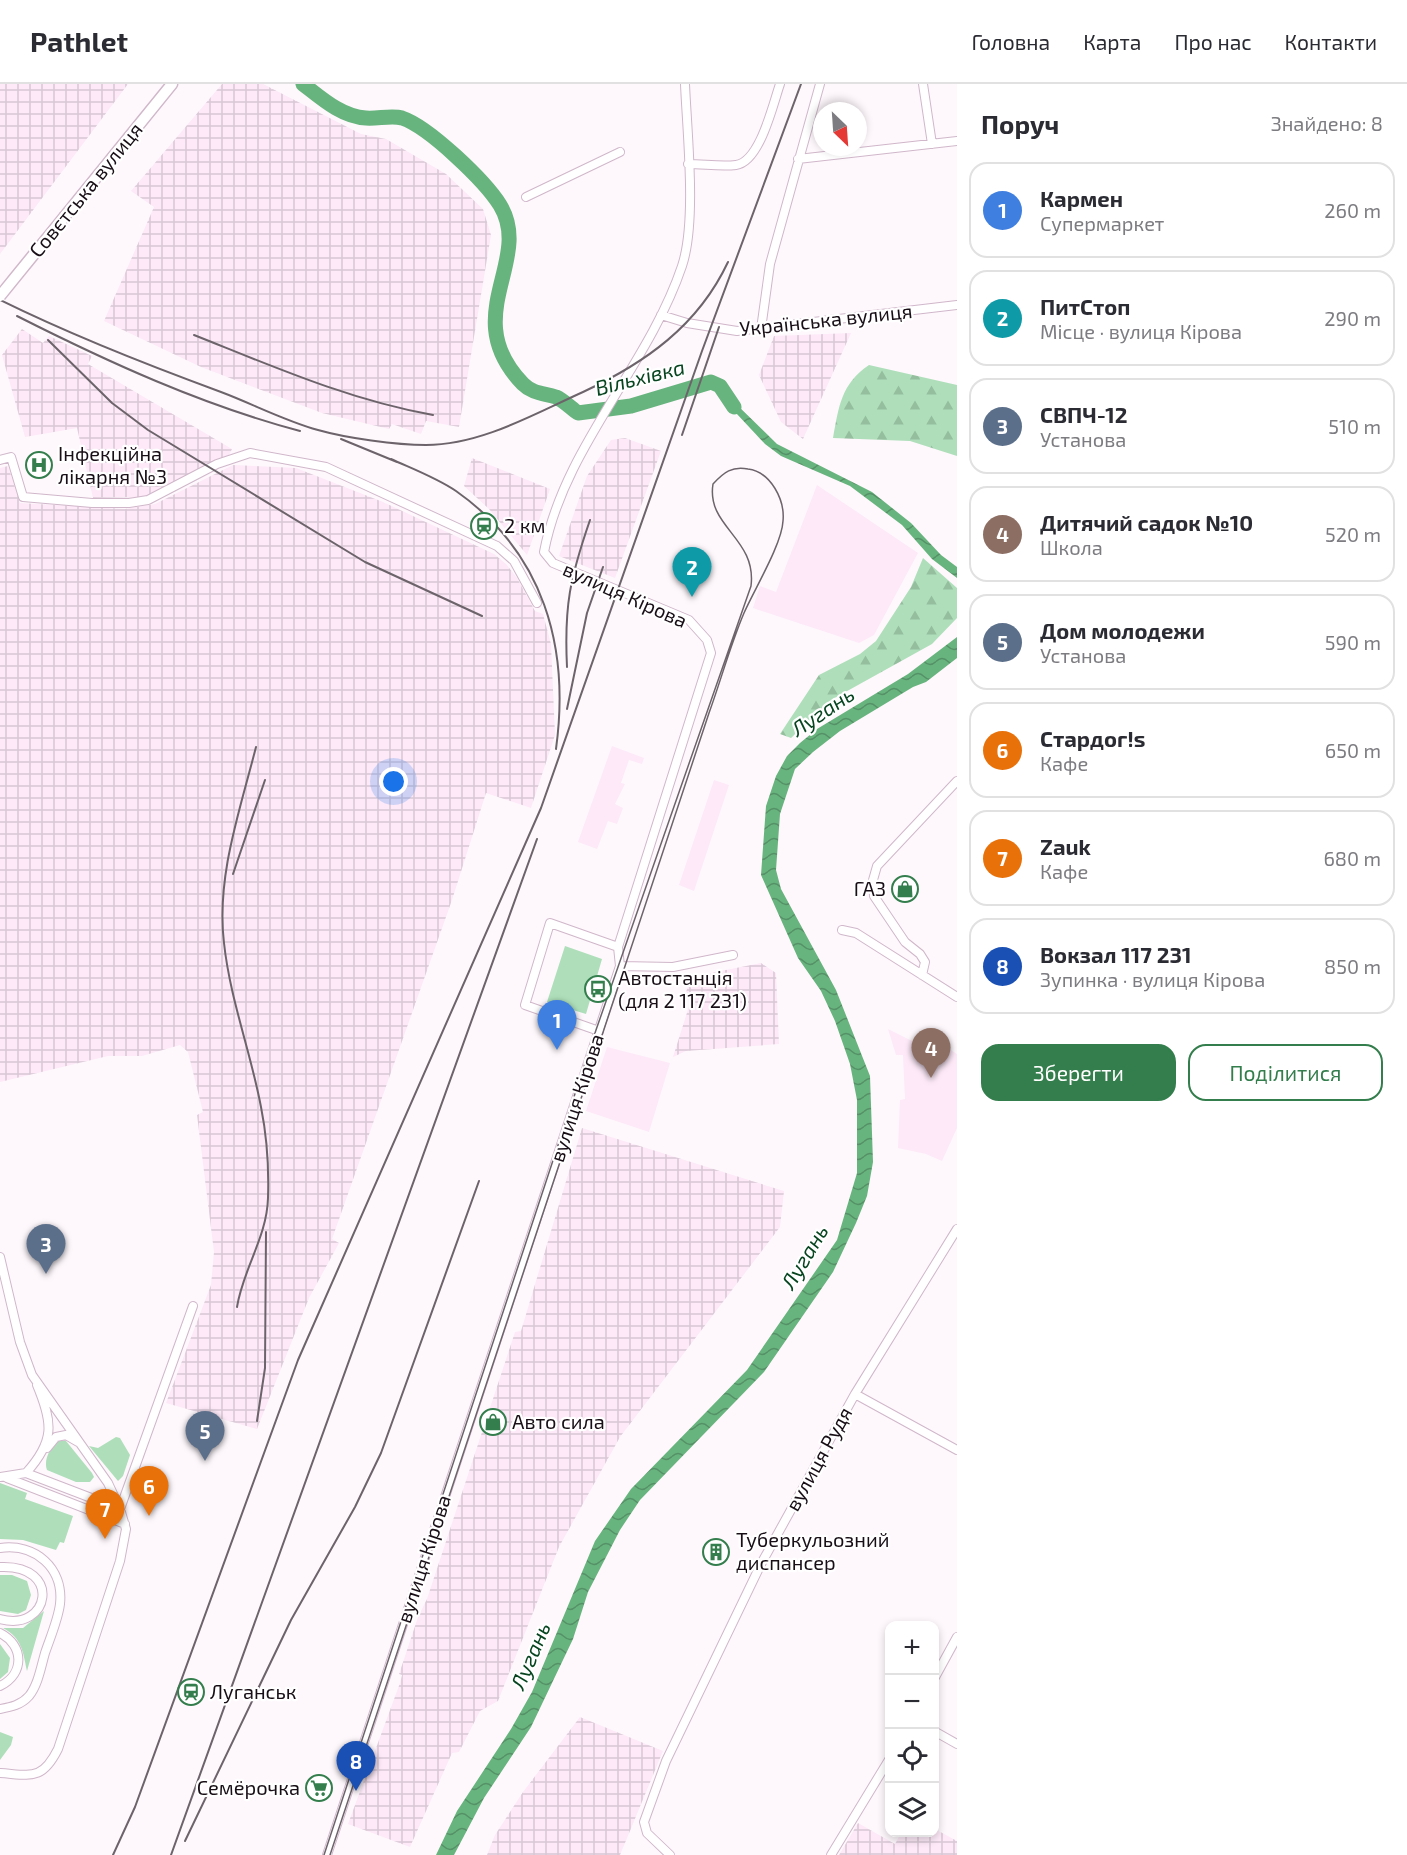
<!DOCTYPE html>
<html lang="uk">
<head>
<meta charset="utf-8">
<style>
	body { margin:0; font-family:"Exo 2",sans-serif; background:#f7f7f7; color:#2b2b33 }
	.controls { position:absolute; right:18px; bottom:18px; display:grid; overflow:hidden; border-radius:12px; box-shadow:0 3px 9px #0003 }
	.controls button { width:54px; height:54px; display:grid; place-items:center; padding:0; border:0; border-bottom:2px solid #e1e1e2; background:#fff; color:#2b2b33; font:30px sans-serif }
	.compass { position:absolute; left:813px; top:18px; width:54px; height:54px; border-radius:50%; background:#fff; box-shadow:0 3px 9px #0003; rotate:155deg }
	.you { position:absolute; left:394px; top:698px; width:21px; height:21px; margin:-15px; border:4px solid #fff; border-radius:50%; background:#1a73e8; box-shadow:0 0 0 9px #1a73e833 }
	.badge { display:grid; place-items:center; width:39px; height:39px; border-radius:50%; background:#337e4c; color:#fff; font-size:20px; font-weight:700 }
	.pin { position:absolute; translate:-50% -50px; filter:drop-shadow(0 2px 3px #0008) }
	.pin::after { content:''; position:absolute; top:32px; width:21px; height:18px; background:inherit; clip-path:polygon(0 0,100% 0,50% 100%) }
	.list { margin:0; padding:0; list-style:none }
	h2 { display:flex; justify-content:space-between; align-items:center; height:78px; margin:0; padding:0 24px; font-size:26px }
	h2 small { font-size:20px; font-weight:400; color:#7c7c81 }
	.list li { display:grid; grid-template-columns:39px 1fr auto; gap:18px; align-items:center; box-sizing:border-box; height:96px; margin:0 12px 12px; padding:0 12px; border:2px solid #e1e1e2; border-radius:18px }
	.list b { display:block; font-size:22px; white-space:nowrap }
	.list p { margin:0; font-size:20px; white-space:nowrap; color:#7c7c81 }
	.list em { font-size:20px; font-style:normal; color:#7c7c81 }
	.actions { display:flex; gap:12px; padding:18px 24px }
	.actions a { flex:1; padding:14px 0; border:2px solid #337e4c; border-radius:18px; text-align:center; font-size:21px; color:#337e4c }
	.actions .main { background:#337e4c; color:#fff }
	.icon { flex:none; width:33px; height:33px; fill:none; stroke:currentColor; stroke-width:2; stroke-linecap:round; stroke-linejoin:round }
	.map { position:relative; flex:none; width:957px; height:1771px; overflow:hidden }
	header { display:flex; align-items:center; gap:36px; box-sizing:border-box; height:84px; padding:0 30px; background:#fff; border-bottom:2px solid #e1e1e2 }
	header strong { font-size:28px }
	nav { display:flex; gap:33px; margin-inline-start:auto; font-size:21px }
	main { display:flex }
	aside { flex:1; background:#fff }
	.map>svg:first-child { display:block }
	.built { fill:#fde9f8 }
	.industrial { fill:url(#industrial-grid) }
	.green { fill:#aedfba }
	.forest { fill:url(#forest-firs) }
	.water { fill:url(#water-waves) }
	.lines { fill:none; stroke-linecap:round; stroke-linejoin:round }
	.river { stroke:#68b47e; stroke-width:15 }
	.minor-casing { stroke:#d0b7ca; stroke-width:10 }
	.major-casing { stroke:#d0b7ca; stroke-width:13 }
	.minor { stroke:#fff; stroke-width:8 }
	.major { stroke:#fff; stroke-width:10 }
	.tram { stroke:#6c646a; stroke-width:1.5 }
	.rail { stroke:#6c646a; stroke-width:2 }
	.major-bridge-casing { stroke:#d0b7ca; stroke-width:13; stroke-linecap:butt }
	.major-bridge { stroke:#fff; stroke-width:10 }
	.labels { text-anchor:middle; stroke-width:4.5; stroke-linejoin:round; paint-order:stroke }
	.street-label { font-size:20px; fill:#180f16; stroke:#fff }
	.poi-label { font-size:20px; fill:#180f16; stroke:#fff; text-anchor:start }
	.water-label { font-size:21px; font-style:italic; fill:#074420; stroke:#fff }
</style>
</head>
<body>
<header>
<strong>Pathlet</strong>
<nav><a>Головна</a><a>Карта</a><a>Про нас</a><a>Контакти</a></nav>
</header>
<main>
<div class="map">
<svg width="957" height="1771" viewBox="0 0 957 1771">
	<defs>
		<pattern id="industrial-grid" width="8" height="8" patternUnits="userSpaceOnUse" patternTransform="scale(1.5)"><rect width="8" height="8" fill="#fde9f8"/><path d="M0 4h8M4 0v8" fill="none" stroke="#d8c7d4"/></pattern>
		<pattern id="forest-firs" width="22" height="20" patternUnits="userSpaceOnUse" patternTransform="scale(1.5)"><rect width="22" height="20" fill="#aedfba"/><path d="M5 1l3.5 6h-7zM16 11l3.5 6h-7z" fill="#95be9f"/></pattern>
		<pattern id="water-waves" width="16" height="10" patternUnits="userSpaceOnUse" patternTransform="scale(1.5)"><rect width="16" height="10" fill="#68b47e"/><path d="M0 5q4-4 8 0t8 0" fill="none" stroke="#559166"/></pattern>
	</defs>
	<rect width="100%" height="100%" fill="#fef8fc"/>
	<path class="built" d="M817 401 918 469 874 551 859 559 753 524 760 502 776 508Z
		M612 662 644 674 642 680 629 676 621 699 625 700 615 720 623 724 617 740 608 737 597 765 578 758Z
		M714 696 729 701 694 807 679 801Z
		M888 945 944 973 949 965 957 970V1044L942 1077 926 1070 898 1064 900 1016 905 1015 903 971H896Z
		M607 963 670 979 649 1048 586 1027Z"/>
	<path class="industrial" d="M0 0H128L0 170Z
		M222 0H263L361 50 386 55 446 90 483 125 491 151 459 343 426 337 421 350 392 340 389 345 322 329 201 283 104 237 154 123 131 107Z
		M22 245 43 259 49 252 92 272 88 280 232 365 228 373 213 378 144 413 93 414 77 344 25 353 2 271Z
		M851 249 803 355 781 338 759 291 774 252Z
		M625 354 661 367 615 494 559 472 587 392 611 356Z
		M472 374 550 405 527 471 489 425 464 402Z
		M233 381 296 384 383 418 494 470 506 480 517 494 535 527 543 530 551 560 555 651 531 724 486 709 452 816 332 1155 339 1159 309 1214 257 1345 166 1319 211 1201 214 1168 197 1031 203 1028 188 968 180 961 142 972H108L0 998V384L8 382 20 419 125 425 155 420Z
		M761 879 776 889 779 960 686 967 673 973 691 916 684 914 691 893Z
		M582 1044 784 1107 780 1143 620 1353 559 1463 498 1617 480 1627 459 1668 452 1669 410 1763 348 1740 400 1599 402 1591 399 1590 418 1533 427 1515 515 1248 521 1247Z
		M580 1633 663 1667 620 1771H487L495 1751 523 1708Z
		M858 1739 895 1760 901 1749 934 1748 935 1745 957 1757V1771H839Z"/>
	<path class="green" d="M565 862 602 875 586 930 547 918Z
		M116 1353 120 1354 130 1371 123 1392 118 1397 89 1362 98 1364Z
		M60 1356 66 1357 92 1389 94 1393 90 1398H76L47 1386C43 1376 51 1361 60 1356Z
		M0 1399 27 1409 25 1415 73 1432 64 1459 60 1458 56 1466 23 1456 0 1455Z
		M0 1491H12L27 1497 31 1511 26 1526 18 1530 0 1527Z
		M44 1527 27 1587C23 1568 22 1554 3 1544H23Z
		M0 1560 10 1574 8 1588 0 1595Z
		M0 1648 13 1653 11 1661 0 1676Z"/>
	<path class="forest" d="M869 281 957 301V372L910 357 833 354C839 322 841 300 869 281Z
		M923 474 957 504V534L932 560 831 616 791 654 780 650 819 591 860 570 876 557 911 503Z"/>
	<path class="water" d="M725 305 732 316 777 360 872 408 911 439 941 471 957 483V494L932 475 902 441 850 402 781 372 765 360 722 314 719 308Z
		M957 553V574L926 598 913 603 840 647 813 668 795 685 780 730 776 786 781 805 836 906 870 992 873 1078 867 1112 856 1139 833 1188 764 1288 640 1416 620 1446 588 1508 573 1555 531 1643 484 1714 454 1771H436L457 1727 511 1645 532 1608 595 1457 631 1405 747 1286 837 1156 857 1089V1016L850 980 835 937 821 907 798 874 761 791 766 722 776 692 787 672 800 659 817 645 908 590Z"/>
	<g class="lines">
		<path class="river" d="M303 0C321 14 342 33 366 34 377 35 392 31 402 34 429 43 485 97 500 121 534 177 457 232 523 300 533 310 544 309 556 313 563 316 571 324 578 329L631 322 711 298 720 302 734 323"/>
		<defs>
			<path id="minor" d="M923 0 932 60
				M798 75 957 57
				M688 80C704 80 721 83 736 81 760 78 773 20 780 0
				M526 113 620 68
				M661 231 687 239 737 247 957 221
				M761 245 770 180 820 0
				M0 376 11 373 23 413 92 419H129L148 416 217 380 250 369 326 383 497 462 514 477 537 519
				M842 846 856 849 957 913
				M620 882 673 883 733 871
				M922 891 925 878 920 870 905 858 874 812 873 796 877 782 957 697
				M599 947 525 921 550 839 618 863
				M0 1173 20 1258 32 1291 108 1399 120 1425 126 1445 120 1477 58 1665C42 1697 31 1691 0 1689
				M855 1310 957 1366
				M47 1364 56 1353 66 1351 78 1358
				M26 1389 120 1425 193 1222
				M0 1393 26 1389C55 1357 53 1339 37 1301
				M7 1394 125 1440
				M0 1464C35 1459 64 1484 60 1520 58 1536 50 1554 45 1569 41 1583 38 1601 29 1612 21 1621 11 1623 0 1625
				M0 1483C63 1480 50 1549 0 1535
				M0 1549C24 1561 25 1590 0 1602
				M934 1595 957 1553
				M934 1647 957 1660
				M327 1771 620 882 618 863 711 569 707 556 689 536 553 479 544 468C564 363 648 283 682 182 697 137 687 49 685 0
				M670 1771 647 1749 644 1738 666 1677 761 1480 855 1310 957 1145
				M831 1771 890 1674"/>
			<path id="major" d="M65 132 172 0"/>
		</defs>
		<use href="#minor" class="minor-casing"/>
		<use href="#major" class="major-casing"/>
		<use href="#minor" class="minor"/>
		<use href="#major" class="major"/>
		<path class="tram" d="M324 1771 596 946 751 502C757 454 706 443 713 400 724 388 732 382 748 385 771 388 785 416 783 437 782 460 754 506 744 529 730 562 721 596 709 629L330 1771"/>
		<path class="rail" d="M0 216C71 251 147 281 221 308 253 320 285 337 318 346 346 354 396 361 426 361 481 361 534 330 583 308 645 279 698 242 728 178
			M17 232C108 278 202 321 300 347
			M194 251C272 282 349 316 433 331
			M48 256 112 319 148 346 365 478 482 532
			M682 351 719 243
			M341 355 397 378
			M391 375C413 385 437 394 456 407 544 469 570 563 556 665
			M567 583C564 522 570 494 590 436
			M567 625 587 529 603 483
			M233 790 265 696
			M237 1223C243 1185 267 1153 268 1114 269 1084 267 1053 261 1023 251 969 230 915 224 859 216 793 240 726 256 663
			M257 1337 265 1284 266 1148
			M185 1757 291 1536 355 1423 381 1369 479 1097
			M113 1771 135 1723 298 1276 541 724 702 267 801 0
			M171 1771 537 755"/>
		<defs>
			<path id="major-bridge" d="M0 212 65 132"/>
		</defs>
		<use href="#major-bridge" class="major-bridge-casing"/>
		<use href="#major-bridge" class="major-bridge"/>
	</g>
	<defs>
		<symbol id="hospital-ring" viewBox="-11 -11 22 22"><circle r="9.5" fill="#fff" stroke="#337e4c" stroke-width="1.5"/><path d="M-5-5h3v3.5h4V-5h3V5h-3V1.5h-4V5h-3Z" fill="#337e4c"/></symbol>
		<symbol id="station-ring" viewBox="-11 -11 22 22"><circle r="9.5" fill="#fff" stroke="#337e4c" stroke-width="1.5"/><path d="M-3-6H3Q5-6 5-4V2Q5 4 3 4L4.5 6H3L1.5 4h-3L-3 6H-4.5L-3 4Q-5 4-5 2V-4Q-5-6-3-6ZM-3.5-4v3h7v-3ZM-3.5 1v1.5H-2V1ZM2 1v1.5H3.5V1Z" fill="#337e4c"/></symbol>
		<symbol id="shop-ring" viewBox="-11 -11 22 22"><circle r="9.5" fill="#fff" stroke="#337e4c" stroke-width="1.5"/><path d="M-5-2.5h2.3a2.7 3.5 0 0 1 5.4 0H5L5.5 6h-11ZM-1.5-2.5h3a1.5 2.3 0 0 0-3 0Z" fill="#337e4c"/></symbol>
		<symbol id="bus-ring" viewBox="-11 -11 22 22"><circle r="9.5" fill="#fff" stroke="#337e4c" stroke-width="1.5"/><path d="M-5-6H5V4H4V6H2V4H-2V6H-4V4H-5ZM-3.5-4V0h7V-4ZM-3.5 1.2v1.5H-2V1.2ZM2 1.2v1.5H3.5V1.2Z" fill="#337e4c"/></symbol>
		<symbol id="building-ring" viewBox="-11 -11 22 22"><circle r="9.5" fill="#fff" stroke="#337e4c" stroke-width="1.5"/><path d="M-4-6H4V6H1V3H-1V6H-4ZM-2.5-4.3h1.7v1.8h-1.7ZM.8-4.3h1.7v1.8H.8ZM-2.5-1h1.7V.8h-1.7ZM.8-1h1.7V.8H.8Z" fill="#337e4c"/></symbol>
		<symbol id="supermarket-ring" viewBox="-11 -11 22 22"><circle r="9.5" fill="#fff" stroke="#337e4c" stroke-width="1.5"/><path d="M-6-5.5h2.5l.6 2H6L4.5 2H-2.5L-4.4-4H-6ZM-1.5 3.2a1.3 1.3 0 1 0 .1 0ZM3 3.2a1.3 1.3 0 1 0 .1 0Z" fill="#337e4c"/></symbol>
	</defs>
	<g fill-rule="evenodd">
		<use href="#hospital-ring" x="24" y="366" width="30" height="30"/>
		<use href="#station-ring" x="469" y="427" width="30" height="30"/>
		<use href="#shop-ring" x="890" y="790" width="30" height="30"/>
		<use href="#bus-ring" x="583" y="890" width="30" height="30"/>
		<use href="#shop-ring" x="478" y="1323" width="30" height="30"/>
		<use href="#building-ring" x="701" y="1453" width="30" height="30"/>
		<use href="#station-ring" x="176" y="1593" width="30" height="30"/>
		<use href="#supermarket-ring" x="304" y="1689" width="30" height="30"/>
	</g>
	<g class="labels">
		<g class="street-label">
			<text transform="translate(86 106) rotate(-51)" y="7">Совєтська вулиця</text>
			<text transform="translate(826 236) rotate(-6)" y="7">Українська вулиця</text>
			<text transform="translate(625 511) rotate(24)" y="7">вулиця Кірова</text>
			<text transform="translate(577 1014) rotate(-72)" y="7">вулиця Кірова</text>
			<text transform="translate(819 1375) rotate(-61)" y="7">вулиця Рудя</text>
			<text transform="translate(424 1475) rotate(-72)" y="7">вулиця Кірова</text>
		</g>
		<g class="poi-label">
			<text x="58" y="377">Інфекційна<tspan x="58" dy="23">лікарня №3</tspan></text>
			<text x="504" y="449">2 км</text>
			<text x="886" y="812" text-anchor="end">ГАЗ</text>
			<text x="618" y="901">Автостанція<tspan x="618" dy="23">(для 2 117 231)</tspan></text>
			<text x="512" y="1345">Авто сила</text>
			<text x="736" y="1463">Туберкульозний<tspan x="736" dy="23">диспансер</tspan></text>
			<text x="210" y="1615">Луганськ</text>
			<text x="300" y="1711" text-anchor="end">Семёрочка</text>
		</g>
		<g class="water-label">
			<text transform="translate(640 294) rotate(-14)" y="7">Вільхівка</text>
			<text transform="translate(823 628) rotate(-34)" y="7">Лугань</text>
			<text transform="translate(805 1173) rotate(-59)" y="7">Лугань</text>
			<text transform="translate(531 1572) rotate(-67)" y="7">Лугань</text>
		</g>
	</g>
</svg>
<div class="controls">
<button>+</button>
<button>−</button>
<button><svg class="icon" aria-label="locate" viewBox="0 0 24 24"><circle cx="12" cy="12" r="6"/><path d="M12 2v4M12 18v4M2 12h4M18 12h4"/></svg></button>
<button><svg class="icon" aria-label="layers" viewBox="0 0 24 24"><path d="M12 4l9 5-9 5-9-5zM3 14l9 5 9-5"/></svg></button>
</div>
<svg class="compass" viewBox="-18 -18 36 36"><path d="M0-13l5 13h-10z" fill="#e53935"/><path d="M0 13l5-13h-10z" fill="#7c7c81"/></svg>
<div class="you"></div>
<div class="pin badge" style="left:557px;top:966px;background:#3f7fe0">1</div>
<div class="pin badge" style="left:692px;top:513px;background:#0f9aa8">2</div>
<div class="pin badge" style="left:46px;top:1190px;background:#5c6f8a">3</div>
<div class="pin badge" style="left:931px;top:994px;background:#8d6e63">4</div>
<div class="pin badge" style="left:205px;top:1377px;background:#5c6f8a">5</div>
<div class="pin badge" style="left:149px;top:1432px;background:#e8710a">6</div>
<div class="pin badge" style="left:105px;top:1455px;background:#e8710a">7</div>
<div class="pin badge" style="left:356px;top:1707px;background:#1a4fb4">8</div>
</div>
<aside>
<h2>Поруч<small>Знайдено: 8</small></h2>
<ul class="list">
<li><span class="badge" style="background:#3f7fe0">1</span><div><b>Кармен</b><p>Супермаркет</p></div><em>260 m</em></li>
<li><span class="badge" style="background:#0f9aa8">2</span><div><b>ПитСтоп</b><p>Місце · вулиця Кірова</p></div><em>290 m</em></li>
<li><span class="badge" style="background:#5c6f8a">3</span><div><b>СВПЧ-12</b><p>Установа</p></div><em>510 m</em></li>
<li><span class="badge" style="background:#8d6e63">4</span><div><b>Дитячий садок №10</b><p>Школа</p></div><em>520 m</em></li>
<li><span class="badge" style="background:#5c6f8a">5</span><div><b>Дом молодежи</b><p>Установа</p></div><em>590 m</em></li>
<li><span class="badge" style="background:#e8710a">6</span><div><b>Стардог!s</b><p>Кафе</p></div><em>650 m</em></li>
<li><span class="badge" style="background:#e8710a">7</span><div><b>Zauk</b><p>Кафе</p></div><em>680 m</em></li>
<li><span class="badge" style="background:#1a4fb4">8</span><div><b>Вокзал 117 231</b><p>Зупинка · вулиця Кірова</p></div><em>850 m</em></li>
</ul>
<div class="actions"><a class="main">Зберегти</a><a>Поділитися</a></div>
</aside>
</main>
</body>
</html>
